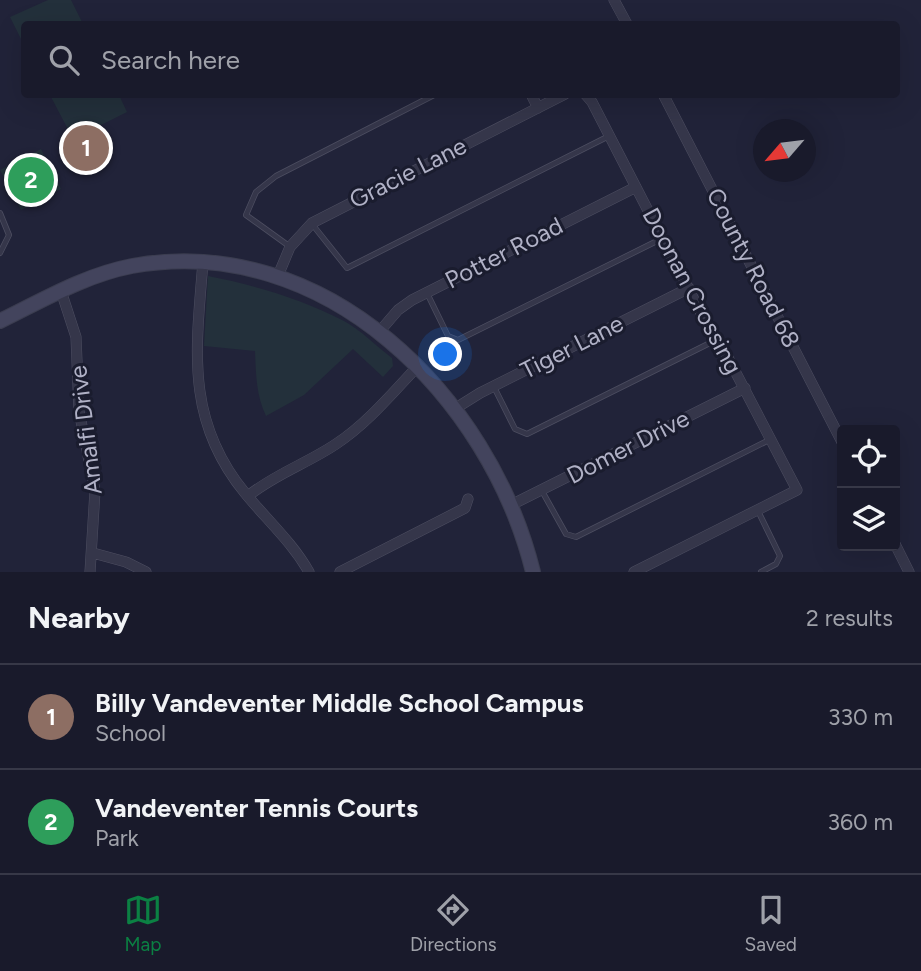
<!DOCTYPE html>
<html lang="en">
<head>
<meta charset="utf-8">
<style>
	body { margin:0; font-family:Figtree,sans-serif; background:#222333; color:#f1f3f6 }
	.controls { position:absolute; right:21px; bottom:21px; display:grid; overflow:hidden; border-radius:7px; box-shadow:0 7px 28px #0002 }
	.controls button { width:63px; height:63px; display:grid; place-items:center; padding:0; border:0; border-bottom:2px solid #373847; background:#191a2b; color:#f1f3f6; font:35px sans-serif }
	.compass { position:absolute; left:753px; top:119px; width:63px; height:63px; border-radius:50%; background:#191a2b; box-shadow:0 7px 28px #0002; rotate:242deg }
	.you { position:absolute; left:446px; top:355px; width:24px; height:24px; margin:-18px; border:5px solid #fff; border-radius:50%; background:#1a73e8; box-shadow:0 0 0 10px #1a73e833 }
	.badge { display:grid; place-items:center; width:46px; height:46px; border-radius:50%; background:#0b8043; color:#fff; font-size:23px; font-weight:700 }
	.pin { position:absolute; translate:-50% -50%; border:4px solid #fff; box-shadow:0 2px 7px #0006 }
	.list { margin:0; padding:0; list-style:none }
	h2 { display:flex; justify-content:space-between; align-items:center; height:91px; margin:0; padding:0 28px; font-size:30px }
	h2 small { font-size:23px; font-weight:400; color:#9fa1a9 }
	.list li { display:grid; grid-template-columns:46px 1fr auto; gap:21px; align-items:center; box-sizing:border-box; height:105px; padding:0 28px; border-top:2px solid #373847 }
	.list b { display:block; font-size:26px; white-space:nowrap }
	.list p { margin:0; font-size:23px; white-space:nowrap; color:#9fa1a9 }
	.list em { font-size:23px; font-style:normal; color:#9fa1a9 }
	.icon { flex:none; width:38px; height:38px; fill:none; stroke:currentColor; stroke-width:2; stroke-linecap:round; stroke-linejoin:round }
	.map { position:relative; flex:none; width:921px; height:572px; overflow:hidden }
	.search { position:absolute; background:#191a2b; box-shadow:0 7px 28px #0002; left:21px; right:21px; top:21px; height:77px; display:flex; align-items:center; gap:18px; box-sizing:border-box; padding:0 24px; border-radius:7px; color:#9fa1a9; font-size:26px }
	.sheet { height:301px; background:#191a2b }
	nav { display:flex; justify-content:space-around; align-items:center; box-sizing:border-box; height:98px; border-top:2px solid #373847; background:#191a2b; font-size:19px; color:#9fa1a9 }
	nav a { display:grid; justify-items:center; gap:4px }
	nav .on { color:#0b8043 }
	.map>svg:first-child { display:block }
	.green { fill:#23303b }
	.lines { fill:none; stroke-linecap:round; stroke-linejoin:round }
	.lane-casing { stroke:#4d4e61; stroke-width:6 }
	.street-casing { stroke:#4d4e61; stroke-width:11 }
	.secondary-casing { stroke:#3b3d50; stroke-width:16 }
	.lane { stroke:#35364a; stroke-width:4.5 }
	.street { stroke:#35364a; stroke-width:10 }
	.secondary { stroke:#43445d; stroke-width:14 }
	.labels { text-anchor:middle; stroke-width:6; stroke-linejoin:round; paint-order:stroke }
	.street-label { font-size:24px; fill:#b0b1c6; stroke:#1a1c2e }
</style>
</head>
<body>
<div class="map">
<svg width="921" height="572" viewBox="0 0 921 572">
	<rect width="100%" height="100%" fill="#212339"/>
	<path class="green" d="M48 0H71L83 24H24V45L10 17Z
		M50 95H119L127 112 73 139Z
		M41 149 61 189 21 210 0 170Z
		M208 276C254 285 302 299 344 321 361 330 376 346 392 358L393 366 383 377 353 349 304 395 266 416C256 395 256 374 255 351L204 346Z"/>
	<g class="lines">
		<defs>
			<path id="lane" d="M0 213 9 235 0 253
				M312 224 347 268 609 136
				M289 246 246 215 256 192 276 176 436 94
				M427 293 448 336 458 340 661 239
				M494 387 515 429 527 434 718 339
				M542 491 566 534 576 537 769 440
				M758 511 780 556 776 564 761 572"/>
			<path id="street" d="M614 0 627 24
				M531 94 538 108
				M585 94 592 102 703 317 723 348 797 490 634 572
				M663 94 842 442
				M203 262C196 349 185 420 245 493 267 520 292 542 309 572
				M277 278 290 247 312 223 565 94
				M61 291 76 337 79 411 95 491 90 572
				M380 331 398 310 412 300 636 187
				M456 408 480 393 689 288
				M248 496C275 474 308 463 336 444 368 423 393 392 419 365
				M511 505 745 388
				M895 544 909 572
				M93 553 126 562 146 572
				M340 572 465 508 468 499"/>
			<path id="secondary" d="M0 321C43 300 85 275 132 266 325 231 490 397 533 572"/>
		</defs>
		<use href="#lane" class="lane-casing"/>
		<use href="#street" class="street-casing"/>
		<use href="#secondary" class="secondary-casing"/>
		<use href="#lane" class="lane"/>
		<use href="#street" class="street"/>
		<use href="#secondary" class="secondary"/>
	</g>
	<g class="labels">
		<g class="street-label">
			<text transform="translate(408 173) rotate(-27)" y="8">Gracie Lane</text>
			<text transform="translate(504 253) rotate(-27)" y="8">Potter Road</text>
			<text transform="translate(753 268) rotate(63)" y="8">County Road 68</text>
			<text transform="translate(692 291) rotate(62)" y="8">Doonan Crossing</text>
			<text transform="translate(572 347) rotate(-27)" y="8">Tiger Lane</text>
			<text transform="translate(86 430) rotate(-97)" y="8">Amalfi Drive</text>
			<text transform="translate(628 447) rotate(-27)" y="8">Domer Drive</text>
		</g>
	</g>
</svg>
<div class="controls">
<button><svg class="icon" aria-label="locate" viewBox="0 0 24 24"><circle cx="12" cy="12" r="6"/><path d="M12 2v4M12 18v4M2 12h4M18 12h4"/></svg></button>
<button><svg class="icon" aria-label="layers" viewBox="0 0 24 24"><path d="M12 4l9 5-9 5-9-5zM3 14l9 5 9-5"/></svg></button>
</div>
<svg class="compass" viewBox="-18 -18 36 36"><path d="M0-13l5 13h-10z" fill="#e53935"/><path d="M0 13l5-13h-10z" fill="#9fa1a9"/></svg>
<div class="you"></div>
<div class="pin badge" style="left:86px;top:148px;background:#8d6e63">1</div>
<div class="pin badge" style="left:31px;top:180px;background:#2e9e5b">2</div>
<div class="search"><svg class="icon" aria-label="search" viewBox="0 0 24 24"><circle cx="10" cy="10" r="6"/><path d="M15 15l6 6"/></svg>Search here</div>
</div>
<section class="sheet">
<h2>Nearby<small>2 results</small></h2>
<ul class="list">
<li><span class="badge" style="background:#8d6e63">1</span><div><b>Billy Vandeventer Middle School Campus</b><p>School</p></div><em>330 m</em></li>
<li><span class="badge" style="background:#2e9e5b">2</span><div><b>Vandeventer Tennis Courts</b><p>Park</p></div><em>360 m</em></li>
</ul>
</section>
<nav>
<a class="on"><svg class="icon" aria-label="map" viewBox="0 0 24 24"><path d="M3 6l6-2 6 2 6-2v14l-6 2-6-2-6 2zM9 4v14M15 6v14"/></svg>Map</a>
<a><svg class="icon" aria-label="directions" viewBox="0 0 24 24"><path d="M12 3l9 9-9 9-9-9zM9 14v-3h6M13 9l2 2-2 2"/></svg>Directions</a>
<a><svg class="icon" aria-label="saved" viewBox="0 0 24 24"><path d="M7 4h10v16l-5-4-5 4z"/></svg>Saved</a>
</nav>
</body>
</html>
